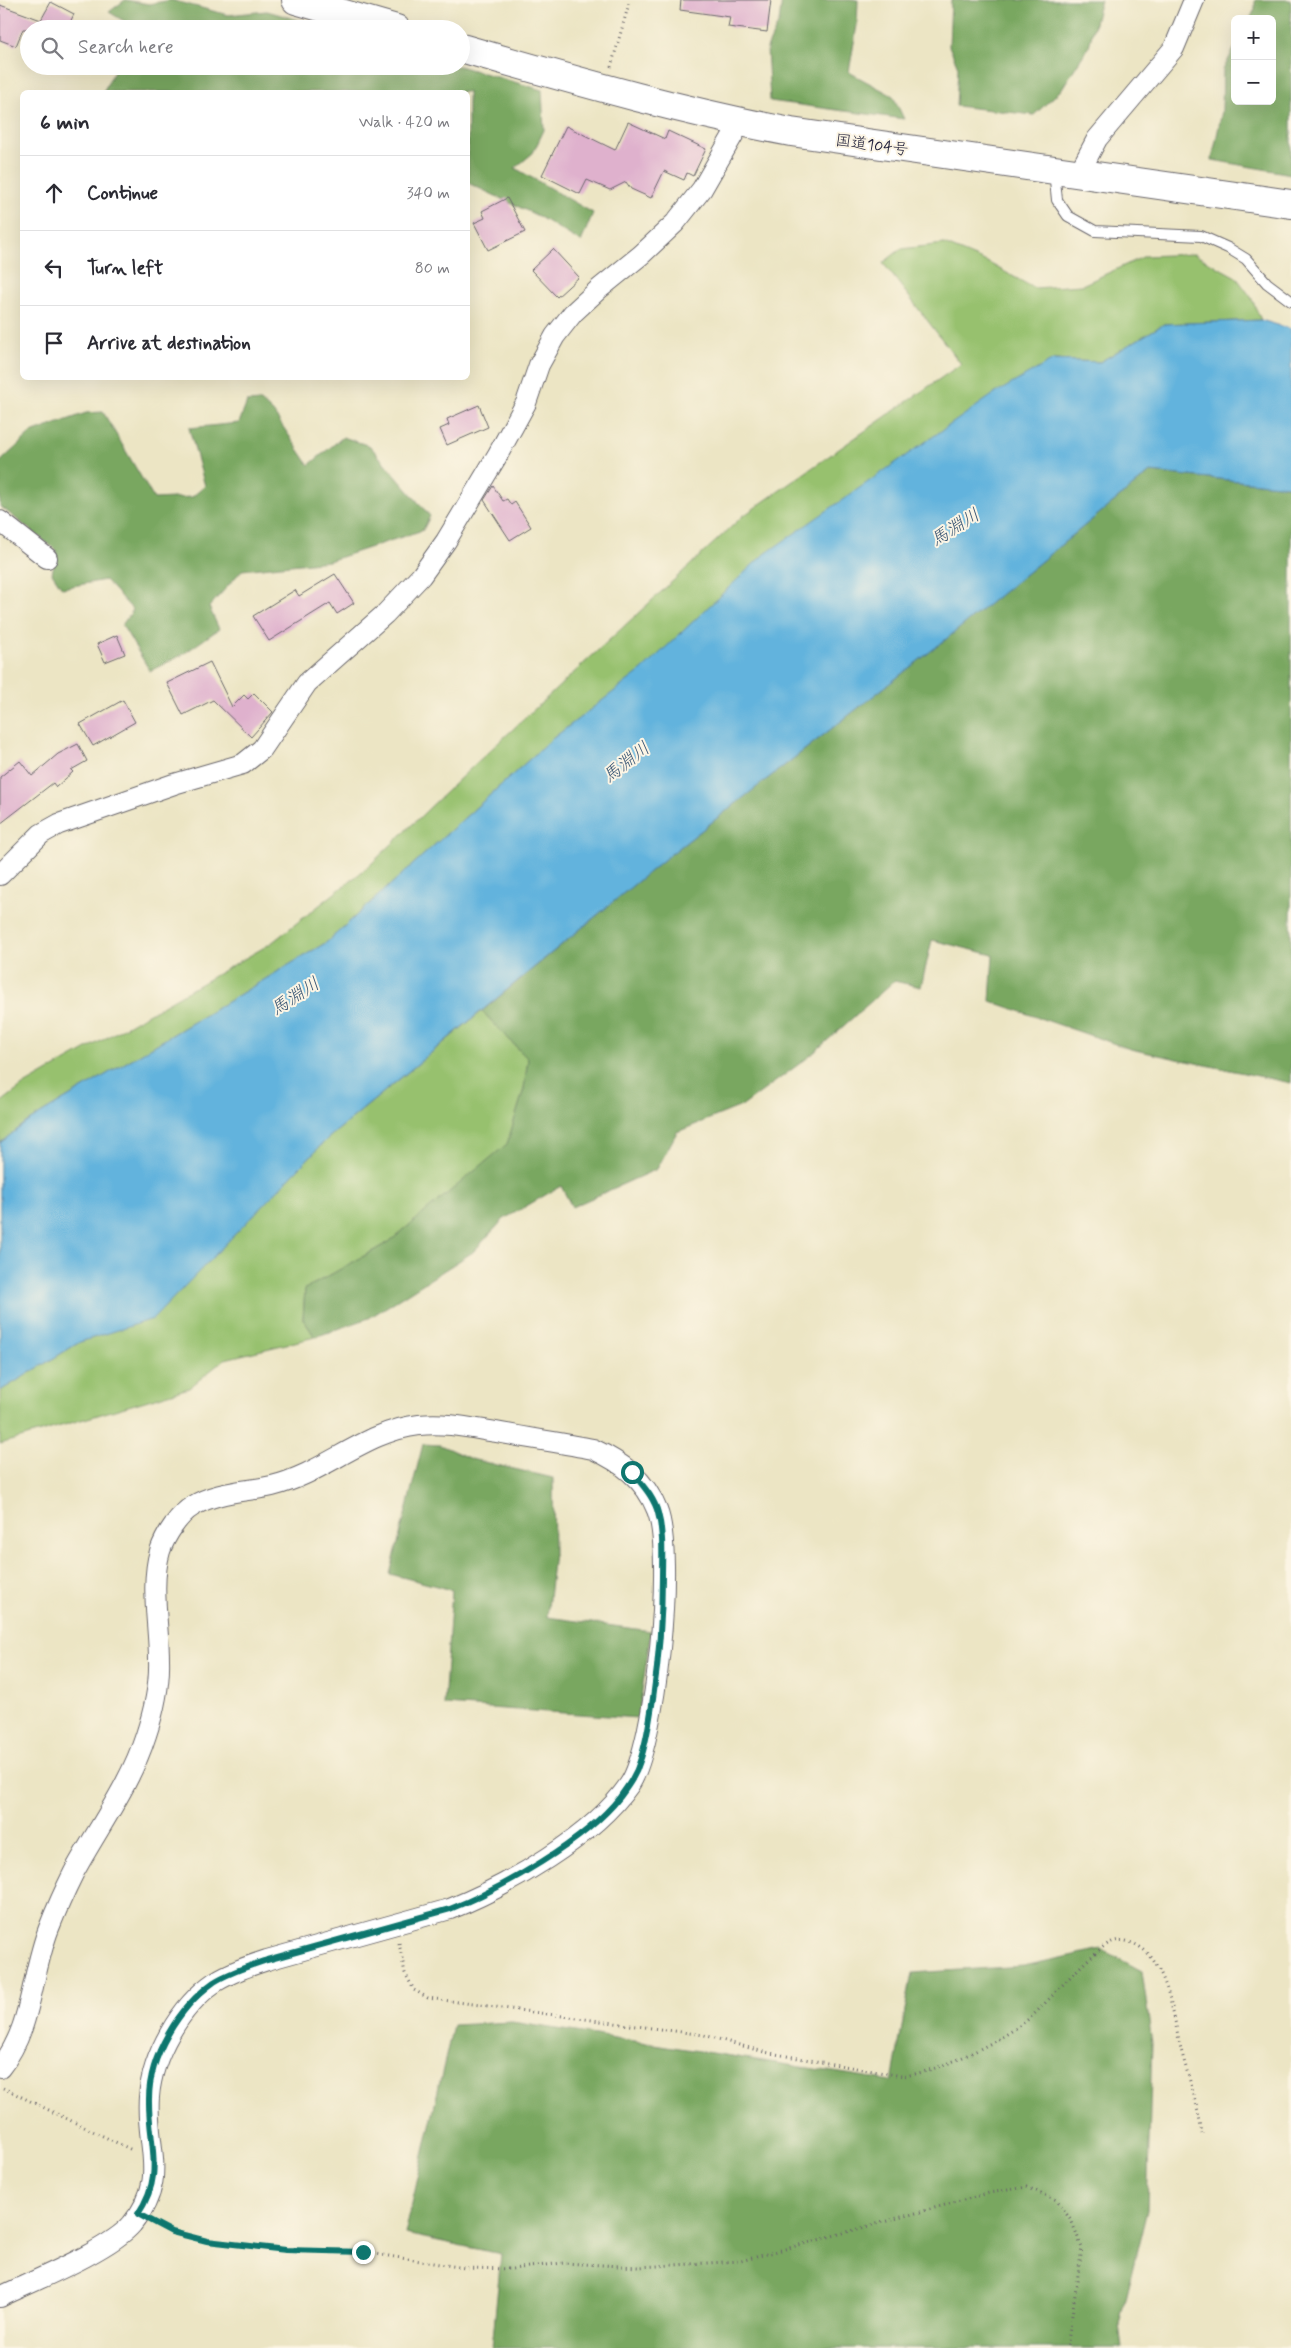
<!DOCTYPE html>
<html lang="en">
<head>
<meta charset="utf-8">
<style>
	body { margin:0; font-family:Mynerve,"Klee One",sans-serif; background:#f2f2f3; color:#2b2b33 }
	.controls { position:absolute; right:15px; top:15px; display:grid; overflow:hidden; border-radius:8px; box-shadow:0 5px 20px #0002 }
	.controls button { width:45px; height:45px; display:grid; place-items:center; padding:0; border:0; border-bottom:1px solid #e1e1e2; background:#fff; color:#2b2b33; font:25px sans-serif }
	.stop { position:absolute; width:15px; height:15px; margin:-11px; border:4px solid #0f766e; border-radius:50%; background:#fff }
	.stop.end { background:#0f766e; border-color:#fff; box-shadow:0 1px 5px #0008 }
	.list { margin:0; padding:0; list-style:none }
	h2 { display:flex; justify-content:space-between; align-items:center; height:65px; margin:0; padding:0 20px; font-size:21px }
	h2 small { font-size:16px; font-weight:400; color:#7c7c81 }
	.list li { display:grid; grid-template-columns:32px 1fr auto; gap:15px; align-items:center; box-sizing:border-box; height:75px; padding:0 20px; border-top:1px solid #e1e1e2 }
	.list b { display:block; font-size:19px; white-space:nowrap }
	.list em { font-size:16px; font-style:normal; color:#7c7c81 }
	.icon { flex:none; width:28px; height:28px; fill:none; stroke:currentColor; stroke-width:2; stroke-linecap:round; stroke-linejoin:round }
	.map { position:relative; flex:none; width:1291px; height:2348px; overflow:hidden }
	.search { position:absolute; background:#fff; box-shadow:0 5px 20px #0002; left:20px; top:20px; width:450px; height:55px; display:flex; align-items:center; gap:12px; box-sizing:border-box; padding:0 18px; border-radius:28px; color:#7c7c81; font-size:19px }
	.panel { position:absolute; background:#fff; box-shadow:0 5px 20px #0002; left:20px; top:90px; width:450px; height:290px; border-radius:8px }
	.map>svg:first-child { display:block }
	.green { fill:#97c16e; stroke:#5c7254 }
	.forest { fill:#79a761; stroke:#4e644e }
	.water { fill:#62b3dd; stroke:#426a8c }
	.building { fill:#dfb1cd }
	.lines { fill:none; stroke-linecap:round; stroke-linejoin:round }
	.lane-casing { stroke:#69666b; stroke-width:12 }
	.street-casing { stroke:#69666b; stroke-width:22 }
	.highway-casing { stroke:#69666b; stroke-width:30 }
	.path { stroke:#69666b; stroke-width:3; stroke-dasharray:1 4; stroke-linecap:butt }
	.lane { stroke:#fff; stroke-width:10 }
	.street { stroke:#fff; stroke-width:20 }
	.highway { stroke:#fff; stroke-width:28 }
	.route { stroke:#0f766e; stroke-width:6 }
	.labels { text-anchor:middle; stroke-width:4; stroke-linejoin:round; paint-order:stroke }
	.street-label { font-size:16px; fill:#22223b; stroke:#fcf5e5 }
	.water-label { font-size:18px; font-style:italic; fill:#385574; stroke:#fcf5e5 }
</style>
</head>
<body>
<div class="map">
<svg width="1291" height="2348" viewBox="0 0 1291 2348">
	<rect width="100%" height="100%" fill="#fcf5e5"/>
	<filter id="ink" filterUnits="userSpaceOnUse"><feTurbulence type="fractalNoise" baseFrequency=".02" numOctaves="2"/><feDisplacementMap in="SourceGraphic" scale="10" xChannelSelector="R" yChannelSelector="G"/><feConvolveMatrix kernelMatrix="1 2 1 2 8 2 1 2 1" color-interpolation-filters="sRGB"/></filter>
	<filter id="wash" filterUnits="userSpaceOnUse"><feTurbulence type="fractalNoise" baseFrequency=".0096" numOctaves="4" result="noise"/><feDisplacementMap in="SourceGraphic" scale="20" xChannelSelector="R" yChannelSelector="G"/><feGaussianBlur stdDeviation="1.12" result="paint"/><feColorMatrix in="noise" values="0 0 0 0 0 0 0 0 0 0 0 0 0 0 0 0 0 1.4 0 .05"/><feComposite in="paint" operator="in"/></filter>
	<g filter="url(#wash)">
		<rect width="100%" height="100%" fill="#ece5c4"/>
		<path class="green" d="M944 244 987 262 1034 288 1082 285 1145 256 1194 254 1236 277 1251 297 1261 320 1164 324 1100 362 1053 360 552 739 327 942 27 1122 0 1143V1103L24 1085 270 944 368 867 471 768 743 516 961 364 883 263 901 249Z
			M482 1011 528 1059 524 1089 507 1145 389 1242 305 1289 303 1319 315 1337 225 1359 189 1388 0 1444V1391L80 1342 153 1318 327 1139Z"/>
		<path class="forest" d="M125 0 149 4 171 0 228 15 267 11 330 29H129V24L109 12Z
			M782 0H858L857 25 849 72 893 96 904 119 770 101 767 48 779 22Z
			M951 0H1101L1089 46 1061 90 1034 115 956 106 958 67 949 46Z
			M1255 0H1291V174L1212 160 1222 111 1223 70 1235 47V101H1272V19H1250L1255 9Z
			M117 66H459L542 90 544 130 533 153 515 168 593 213 581 242 538 216 468 183V92H103Z
			M261 401 273 412 309 465 343 437 370 446 430 516 423 530 329 561 242 570 209 607 219 629 182 655 150 671 122 625 133 610 105 580 62 588 52 573 57 551 0 506V462L31 433 86 413 103 412 154 499 192 497 205 486 189 428 239 423 247 402Z
			M1150 472 1288 486 1291 490V1083L1130 1049 990 1001 993 955 932 940 921 987 894 981 810 1056 744 1105 677 1132 657 1169 572 1207 561 1186 504 1219 473 1252 369 1318 315 1337 303 1319 305 1289 389 1242 507 1144 524 1089 528 1059 482 1011 666 858 945 640Z
			M423 1444 440 1445 471 1459 553 1478 554 1553 547 1617 651 1631 638 1718 444 1705 452 1590 390 1574Z
			M1101 1949 1142 1971 1152 2043 1147 2210 1119 2324 1122 2348H492L501 2254 405 2234 453 2025 512 2022 892 2081 912 1973 1024 1966Z"/>
		<path class="water" d="M1261 320 1291 329V490L1288 486 1150 472 945 640 666 858 327 1139 153 1319 80 1342 0 1391V1143L27 1122 327 942 552 739 642 670 762 556 994 394 1053 360 1100 362 1164 324Z"/>
		<g id="blocks">
			<path class="building" d="M681 0H771L767 32 728 27 730 17 680 10Z
				M51 2 74 14 67 29H23L16 46 0 40V5L41 20Z
				M628 122 665 139 668 131 706 149 693 176 687 173 684 180 664 171 651 198 631 189 626 182 610 190 587 180 580 194 542 175 566 126 615 150Z
				M507 198 525 232 488 250 474 223 485 218 482 211Z
				M553 249 579 277 557 297 531 270Z
				M479 405 488 427 447 445 440 429 449 425 447 419Z
				M493 486 503 501 507 499 511 505 515 502 531 527 510 540 484 500Z
				M335 574 354 603 337 614 330 603 269 641 253 616 295 590 299 596Z
				M117 635 125 654 105 662 97 644Z
				M210 662 232 707 244 695 248 699 254 693 273 712 251 737 213 700 183 715 167 683Z
				M123 700 135 722 93 746 80 724Z
				M78 744 87 761 71 770 73 772 56 787 53 783 0 824V777L20 761 32 776 58 754Z"/>
		</g>
	</g>
	<g filter="url(#ink)">
		<use href="#blocks" fill-opacity="0" stroke="#69666b" stroke-width="1"/>
		<g class="lines">
			<defs>
				<path id="lane" d="M1054 170 1057 200 1068 216 1095 231 1201 236 1228 248 1246 259 1267 283 1291 301"/>
				<path id="street" d="M1079 173 1097 139 1174 48 1194 0
					M0 521 47 558
					M0 875 41 834 59 824 174 784 243 764 262 749 307 683 385 614 421 576 446 541 497 456 526 403 539 365 555 336 573 313 599 289 641 255 675 223 702 189 740 123
					M0 2068C33 2027 30 1977 49 1928 56 1910 65 1890 74 1872 99 1826 130 1785 146 1735 154 1711 160 1685 159 1659 159 1625 150 1585 160 1551 165 1536 179 1514 193 1506 217 1491 246 1492 272 1486 325 1473 365 1431 419 1425 445 1422 471 1428 496 1432 528 1438 561 1443 593 1449 621 1462 645 1479 657 1510 675 1554 656 1746 629 1785 593 1837 508 1886 450 1909L267 1960C249 1966 231 1972 215 1982 180 2006 152 2056 149 2097 145 2148 170 2177 132 2224 110 2250 33 2281 0 2297"/>
				<path id="highway" d="M296 0 396 29
					M461 48C570 79 679 111 791 132L1291 204"/>
			</defs>
			<use href="#lane" class="lane-casing"/>
			<use href="#street" class="street-casing"/>
			<use href="#highway" class="highway-casing"/>
			<path class="path" d="M611 67 630 0
				M399 1943 405 1973 414 1990 428 1998 704 2035 764 2052 902 2076C937 2073 1004 2040 1031 2017 1048 2002 1097 1944 1115 1941 1128 1938 1143 1947 1151 1957 1171 1984 1174 2022 1182 2053 1190 2083 1198 2104 1202 2134
				M3 2088 132 2150
				M157 2224 173 2232 207 2241 286 2250 363 2252 465 2268 512 2269 563 2263 639 2267 741 2261 989 2193 1027 2187 1057 2200 1072 2222 1082 2248 1067 2348"/>
			<use href="#lane" class="lane"/>
			<use href="#street" class="street"/>
			<use href="#highway" class="highway"/>
		</g>
	</g>
	<g class="lines" filter="url(#ink)">
		<path class="route" d="M363 2252 286 2250 207 2241 172 2232 138 2214C166 2172 148 2145 149 2099 149 2056 179 2007 214 1982 230 1972 249 1966 267 1960L450 1909C501 1889 586 1841 620 1797 628 1786 636 1775 640 1761 647 1741 650 1719 653 1698 659 1658 662 1618 662 1577 662 1556 664 1535 658 1513 654 1497 642 1485 632 1472"/>
	</g>
	<g class="labels">
		<g class="street-label">
			<text transform="translate(872 144) rotate(8)" y="6">国道104号</text>
		</g>
		<g class="water-label">
			<text transform="translate(955 527) rotate(-32)" y="6">馬淵川</text>
			<text transform="translate(626 762) rotate(-38)" y="6">馬淵川</text>
			<text transform="translate(295 996) rotate(-33)" y="6">馬淵川</text>
		</g>
	</g>
</svg>
<div class="controls">
<button>+</button>
<button>−</button>
</div>
<div class="stop" style="left:632px;top:1472px"></div>
<div class="stop end" style="left:363px;top:2252px"></div>
<div class="search"><svg class="icon" aria-label="search" viewBox="0 0 24 24"><circle cx="10" cy="10" r="6"/><path d="M15 15l6 6"/></svg>Search here</div>
<section class="panel">
<h2>6 min<small>Walk · 420 m</small></h2>
<ul class="list">
<li><svg class="icon" aria-label="ahead" viewBox="0 0 24 24"><path d="M12 20V5M6 11l6-6 6 6"/></svg><div><b>Continue</b></div><em>340 m</em></li>
<li><svg class="icon" aria-label="left" viewBox="0 0 24 24"><path d="M17 20v-9H6M10 6l-5 5 5 5"/></svg><div><b>Turn left</b></div><em>80 m</em></li>
<li><svg class="icon" aria-label="arrive" viewBox="0 0 24 24"><path d="M6 21V4h12l-3 4 3 4H6"/></svg><div><b>Arrive at destination</b></div></li>
</ul>
</section>
</div>
</body>
</html>
